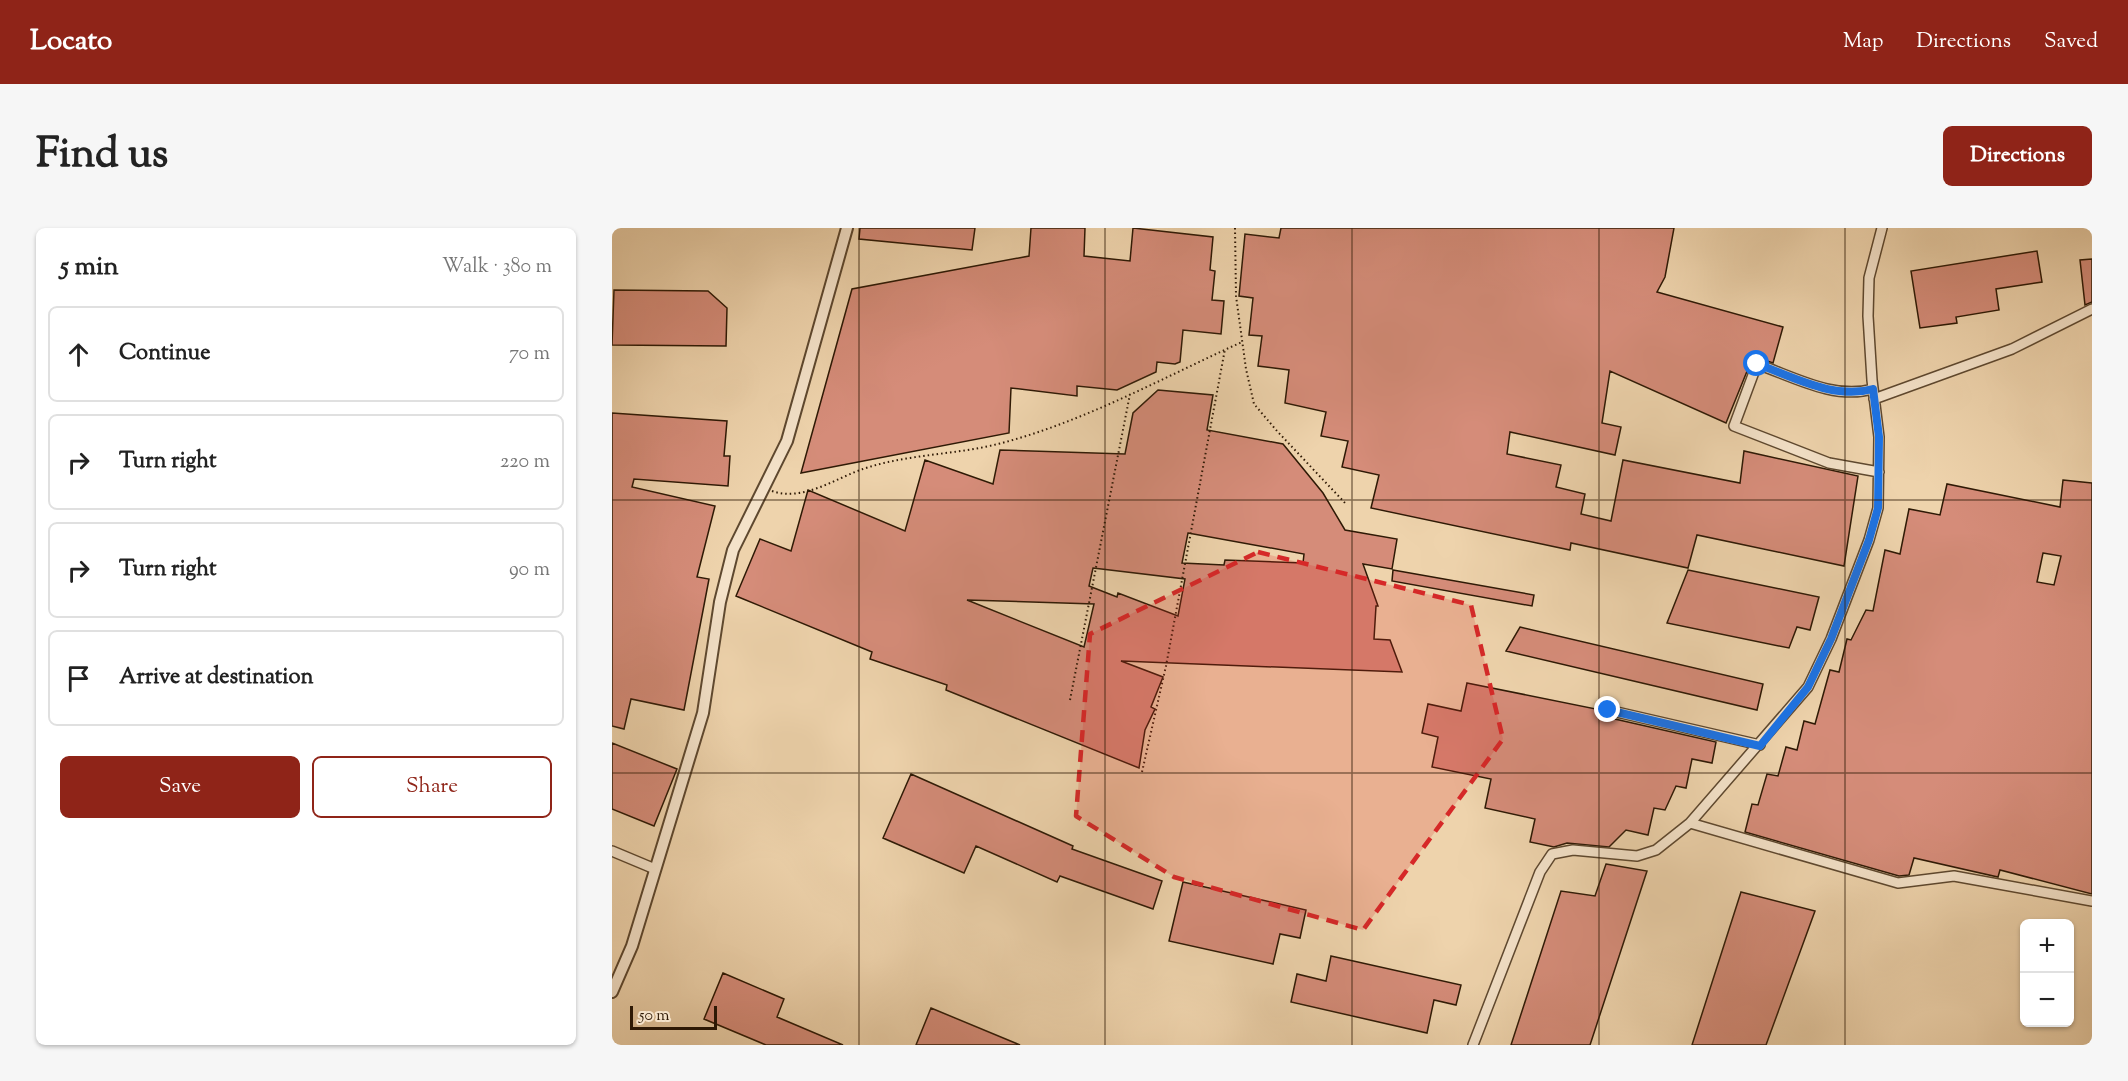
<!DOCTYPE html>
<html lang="en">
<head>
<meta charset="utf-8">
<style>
	body { margin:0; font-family:"Sorts Mill Goudy",serif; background:#f6f6f6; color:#222 }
	.controls { position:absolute; right:18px; bottom:18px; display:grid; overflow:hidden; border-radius:9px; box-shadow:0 2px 4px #0004 }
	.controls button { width:54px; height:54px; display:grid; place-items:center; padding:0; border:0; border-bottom:2px solid #e0e0e0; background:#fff; color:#222; font:30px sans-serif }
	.scale { position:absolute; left:18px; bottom:15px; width:87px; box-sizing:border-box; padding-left:6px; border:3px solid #2e1905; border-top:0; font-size:16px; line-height:21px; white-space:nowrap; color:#2e1905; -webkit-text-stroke:4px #f4e2c9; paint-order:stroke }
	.stop { position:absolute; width:18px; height:18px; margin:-14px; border:4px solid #1a73e8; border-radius:50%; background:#fff }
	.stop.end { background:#1a73e8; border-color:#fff; box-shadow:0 2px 6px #0008 }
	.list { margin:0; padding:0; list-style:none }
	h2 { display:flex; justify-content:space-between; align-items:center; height:78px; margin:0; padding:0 24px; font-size:26px }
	h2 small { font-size:20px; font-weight:400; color:#767676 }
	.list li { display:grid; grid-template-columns:39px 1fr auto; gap:18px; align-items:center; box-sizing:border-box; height:96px; margin:0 12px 12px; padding:0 12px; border:2px solid #e0e0e0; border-radius:9px }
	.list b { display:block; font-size:22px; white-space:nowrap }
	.list em { font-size:20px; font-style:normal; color:#767676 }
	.actions { display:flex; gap:12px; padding:18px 24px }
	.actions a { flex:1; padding:14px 0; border:2px solid #8f2418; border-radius:9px; text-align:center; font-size:21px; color:#8f2418 }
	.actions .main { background:#8f2418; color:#fff }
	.icon { flex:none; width:33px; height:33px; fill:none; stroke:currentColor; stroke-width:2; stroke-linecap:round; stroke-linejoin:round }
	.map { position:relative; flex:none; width:1480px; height:817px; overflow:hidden; border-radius:9px }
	header { display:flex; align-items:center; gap:36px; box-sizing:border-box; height:84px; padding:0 30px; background:#8f2418; color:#fff }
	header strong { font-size:28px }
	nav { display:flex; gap:33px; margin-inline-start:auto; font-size:21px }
	.intro { display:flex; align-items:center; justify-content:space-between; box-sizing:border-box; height:144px; padding:0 36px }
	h1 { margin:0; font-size:42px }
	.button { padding:15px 27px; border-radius:9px; background:#8f2418; color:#fff; font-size:21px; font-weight:700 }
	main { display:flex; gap:36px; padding:0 36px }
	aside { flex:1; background:#fff; border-radius:9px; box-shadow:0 2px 4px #0004 }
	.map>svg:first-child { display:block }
	.building { fill:#d58c79; stroke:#2e1905; stroke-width:1.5; fill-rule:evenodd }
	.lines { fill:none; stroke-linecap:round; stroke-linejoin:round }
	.minor-casing { stroke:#5e482f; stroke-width:12 }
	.tertiary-casing { stroke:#5e482f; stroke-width:14 }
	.path { stroke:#2e1905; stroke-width:2; stroke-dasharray:1.5 3; stroke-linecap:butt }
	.minor { stroke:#f4e2c9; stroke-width:9 }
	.tertiary { stroke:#f4e2c9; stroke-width:10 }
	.route { stroke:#1a73e8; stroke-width:8 }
	.marked { fill:#d62828; fill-opacity:0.2; stroke:#d62828; stroke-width:4.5; stroke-dasharray:12 8; stroke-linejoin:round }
	.grid { fill:none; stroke:#2e1905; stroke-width:1.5; stroke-opacity:0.55 }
</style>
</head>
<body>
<header>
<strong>Locato</strong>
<nav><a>Map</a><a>Directions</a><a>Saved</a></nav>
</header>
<div class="intro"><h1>Find us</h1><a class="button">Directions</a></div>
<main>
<aside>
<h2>5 min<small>Walk · 380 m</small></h2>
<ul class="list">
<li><svg class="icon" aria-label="ahead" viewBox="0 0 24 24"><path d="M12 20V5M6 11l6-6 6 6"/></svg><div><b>Continue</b></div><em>70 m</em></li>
<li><svg class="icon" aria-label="right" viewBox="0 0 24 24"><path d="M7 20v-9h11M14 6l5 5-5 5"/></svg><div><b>Turn right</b></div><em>220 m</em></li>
<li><svg class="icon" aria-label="right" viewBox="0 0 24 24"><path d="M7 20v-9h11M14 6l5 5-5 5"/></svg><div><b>Turn right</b></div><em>90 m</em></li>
<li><svg class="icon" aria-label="arrive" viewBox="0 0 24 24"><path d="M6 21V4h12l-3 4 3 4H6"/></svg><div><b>Arrive at destination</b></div></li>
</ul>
<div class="actions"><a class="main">Save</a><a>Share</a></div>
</aside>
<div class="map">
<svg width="1480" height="817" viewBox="0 0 1480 817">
	<rect width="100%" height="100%" fill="#eed3ac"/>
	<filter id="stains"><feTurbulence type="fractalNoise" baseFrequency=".00333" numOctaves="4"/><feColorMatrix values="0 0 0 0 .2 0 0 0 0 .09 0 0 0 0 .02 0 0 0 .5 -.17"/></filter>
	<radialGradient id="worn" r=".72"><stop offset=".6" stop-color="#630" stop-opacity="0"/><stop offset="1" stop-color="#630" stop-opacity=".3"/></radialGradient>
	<path class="building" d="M248 0H363L360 22 247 11Z
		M419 0H473L472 28 518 33 521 0 601 9 598 42 603 43 600 72 612 73 609 106 571 102 568 134 563 136 545 134 544 144 505 162 465 158V168L399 160 397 205 189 245 240 61 417 28Z
		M669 0H1062L1053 49 1045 64 1171 99 1161 135 1147 130 1140 131 1114 195 998 143 990 195 1009 199 1003 227 898 204 895 226 949 237 944 259 973 266 969 286 999 293 1011 232 1128 255 1132 223 1246 248 1232 338 1085 307 1076 340 959 315 958 322 759 280 767 247 730 239 736 213 709 208 714 184 673 175 677 142 646 138 650 108 637 107 641 70 627 68 633 6 667 10Z
		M1425 23 1430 54 1384 61 1387 82 1344 89 1345 95 1308 100 1299 43Z
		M1480 31V74L1473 77 1468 32Z
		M2 62 96 63 115 80 114 118 0 117Z
		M546 162 601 167 595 202 671 216 711 265 733 302 785 311 780 341 751 336 766 378H764L762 411 778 412 790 444 509 433 551 449 539 479 543 481 533 502 527 540 334 462 335 457 258 431 260 424 124 368 148 311 179 323 196 262 293 303 313 232 381 256 388 222 513 226 521 185ZM576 305 692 326 691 335 613 332 612 337 570 335ZM481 340 573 351 566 388 506 365 505 369 477 358ZM355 372 482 376 472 419Z
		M0 185 115 193 112 228H118L116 258 22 251 20 259 103 278 85 349 97 351 72 482 19 471 12 501 0 498Z
		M1451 252 1480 255V666L1388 642 1386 649 1302 630 1297 647 1287 648 1133 604 1140 576 1146 577 1155 546 1166 548 1174 519 1185 522 1192 493 1203 496 1218 442 1227 444 1235 411 1239 412 1254 382 1261 383 1273 322 1288 326 1297 281 1328 287 1335 256 1448 279ZM1431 325 1449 328 1442 357 1425 354Z
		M781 342 922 367 920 378 780 353Z
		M1076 342 1207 369 1198 402 1185 399 1177 420 1055 395Z
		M908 399 1151 456 1145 482 894 423Z
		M855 455 989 482V487L994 489 1104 514 1100 535 1080 531 1074 560 1064 558 1053 582 1042 580 1036 607 1014 602 997 619 955 615 942 619 918 614 923 591 873 580 879 551 820 539 826 509 810 505 816 476 849 483Z
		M0 515 65 541 42 598 0 581Z
		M299 546 461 618 460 621 550 653 541 681 448 648 445 654 364 618 352 645 271 610Z
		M994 636 1035 643 978 817H899L949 663 983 668Z
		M571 654 694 682 688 710 668 706 661 736 557 713Z
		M1129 664 1203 683 1154 817H1080Z
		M719 728 849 757 844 777 822 772 815 805 679 774 685 746 714 753Z
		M111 745 172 771 165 789 231 817H154L92 791Z
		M319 780 408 817H304Z"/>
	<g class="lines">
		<defs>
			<path id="minor" d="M1261 161C1222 172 1182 149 1145 136L1122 198 1217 235 1267 244
				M1262 171 1400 121 1480 81
				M996 482 1148 517
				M1078 595 1286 655 1342 648 1480 673
				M0 623 43 641
				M861 817 928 644 940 626 961 622 1025 628 1044 622 1078 595 1196 459 1219 411 1257 312 1266 280 1267 209 1260 152 1256 88 1257 50 1270 0"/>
			<path id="tertiary" d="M0 764 20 718 91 485 108 374 121 322 175 213 235 0"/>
		</defs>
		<use href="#minor" class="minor-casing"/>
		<use href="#tertiary" class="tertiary-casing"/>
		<path class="path" d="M623 0 624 68 634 141 642 176 665 203 734 276
			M160 263C191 274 224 250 251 241 295 226 342 227 386 216 472 194 550 150 630 114
			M458 472 518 166
			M530 544 554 438 613 121"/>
		<use href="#minor" class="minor"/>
		<use href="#tertiary" class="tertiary"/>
	</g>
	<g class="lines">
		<path class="route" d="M996 482 1148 518 1196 459 1219 411 1257 312 1266 280 1267 209 1261 161C1222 172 1182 149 1145 136"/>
	</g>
	<path class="marked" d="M646 324 859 377 891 511 751 702 562 649 464 588 478 406Z"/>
	<path class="grid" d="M247 0V817M493 0V817M740 0V817M987 0V817M1233 0V817M0 272H1480M0 545H1480"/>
	<rect width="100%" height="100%" filter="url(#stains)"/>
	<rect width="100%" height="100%" fill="url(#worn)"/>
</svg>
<div class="controls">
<button>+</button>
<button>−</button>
</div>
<div class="scale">50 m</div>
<div class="stop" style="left:1145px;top:136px"></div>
<div class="stop end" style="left:996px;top:482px"></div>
</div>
</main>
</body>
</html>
